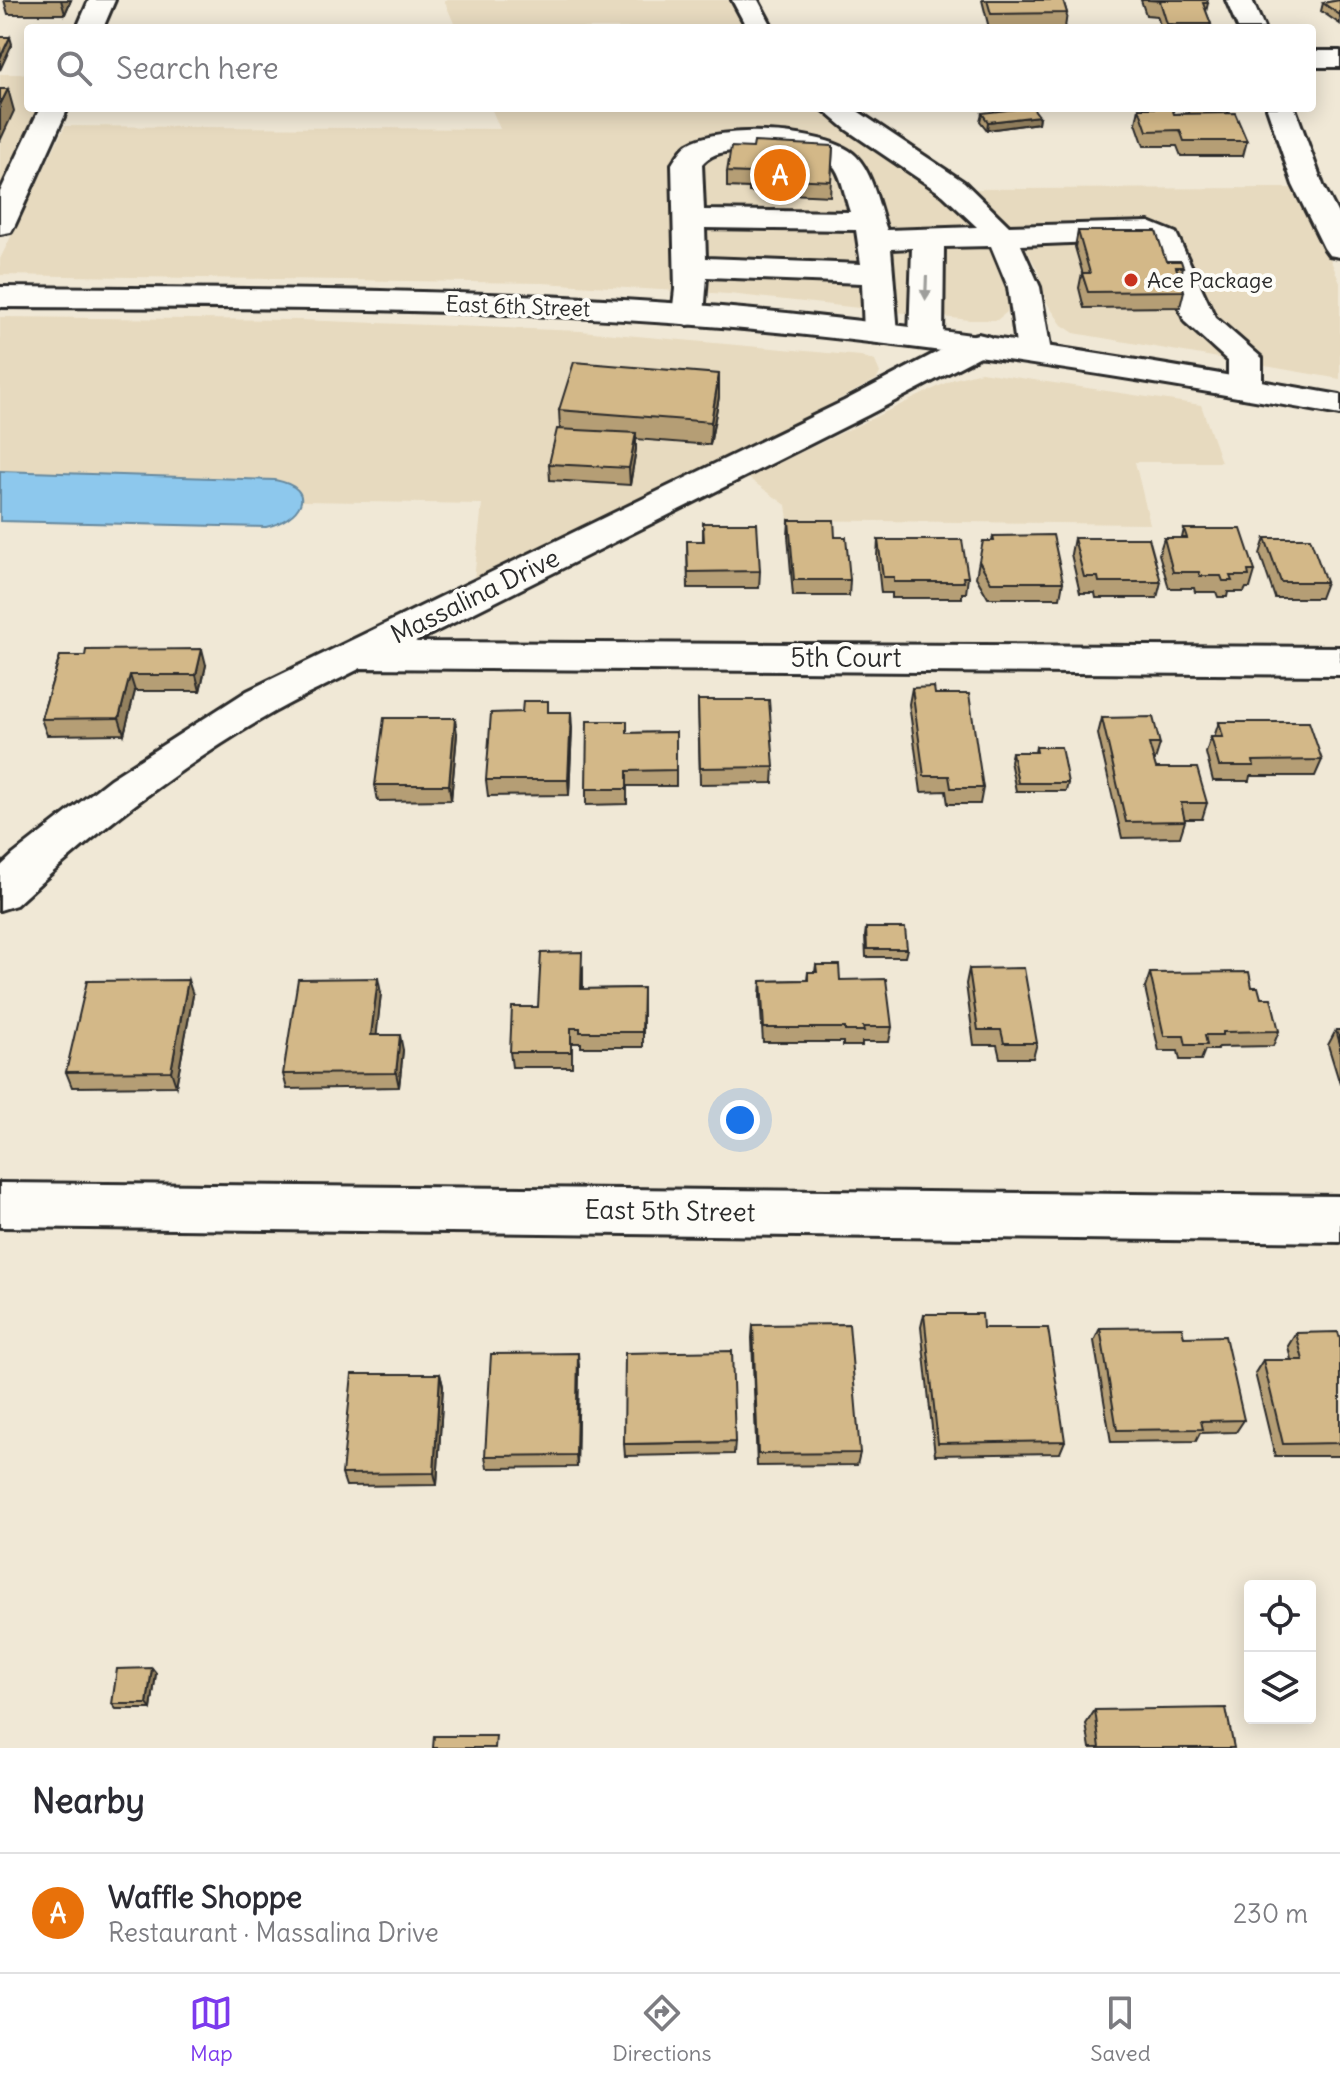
<!DOCTYPE html>
<html lang="en">
<head>
<meta charset="utf-8">
<style>
	body { margin:0; font-family:Delius,sans-serif; background:#f7f7f7; color:#2b2b33 }
	.controls { position:absolute; right:24px; bottom:24px; display:grid; overflow:hidden; border-radius:8px; box-shadow:0 4px 20px #0003 }
	.controls button { width:72px; height:72px; display:grid; place-items:center; padding:0; border:0; border-bottom:2px solid #e1e1e2; background:#fff; color:#2b2b33; font:40px sans-serif }
	.you { position:absolute; left:740px; top:1120px; width:28px; height:28px; margin:-20px; border:6px solid #fff; border-radius:50%; background:#1a73e8; box-shadow:0 0 0 12px #1a73e833 }
	.badge { display:grid; place-items:center; width:52px; height:52px; border-radius:50%; background:#7c3aed; color:#fff; font-size:26px; font-weight:700 }
	.pin { position:absolute; translate:-50% -50%; border:4px solid #fff; box-shadow:0 2px 8px #0006 }
	.list { margin:0; padding:0; list-style:none }
	h2 { display:flex; justify-content:space-between; align-items:center; height:104px; margin:0; padding:0 32px; font-size:34px }
	h2 small { font-size:26px; font-weight:400; color:#7c7c81 }
	.list li { display:grid; grid-template-columns:52px 1fr auto; gap:24px; align-items:center; box-sizing:border-box; height:120px; padding:0 32px; border-top:2px solid #e1e1e2 }
	.list b { display:block; font-size:30px; white-space:nowrap }
	.list p { margin:0; font-size:26px; white-space:nowrap; color:#7c7c81 }
	.list em { font-size:26px; font-style:normal; color:#7c7c81 }
	.icon { flex:none; width:44px; height:44px; fill:none; stroke:currentColor; stroke-width:2; stroke-linecap:round; stroke-linejoin:round }
	.map { position:relative; flex:none; width:1340px; height:1748px; overflow:hidden }
	.search { position:absolute; background:#fff; box-shadow:0 4px 20px #0003; left:24px; right:24px; top:24px; height:88px; display:flex; align-items:center; gap:20px; box-sizing:border-box; padding:0 28px; border-radius:8px; color:#7c7c81; font-size:30px }
	.sheet { height:224px; background:#fff }
	nav { display:flex; justify-content:space-around; align-items:center; box-sizing:border-box; height:112px; border-top:2px solid #e1e1e2; background:#fff; font-size:22px; color:#7c7c81 }
	nav a { display:grid; justify-items:center; gap:4px }
	nav .on { color:#7c3aed }
	.map>svg:first-child { display:block }
	.built { fill:#e7dabf }
	.water { fill:#8dc8ed; stroke:#66899f; stroke-width:2 }
	.lines { fill:none; stroke-linecap:round; stroke-linejoin:round }
	.minor-casing { stroke:#2b2b2b; stroke-width:6 }
	.major-casing { stroke:#2b2b2b; stroke-width:6 }
	.minor { fill:#fdfcf7; fill-rule:evenodd }
	.major { fill:#fdfcf7; fill-rule:evenodd }
	.wall { fill:#b59e75; stroke:#2b2b2b; stroke-width:2 }
	.shaded-wall { fill:#94815f; stroke:#2b2b2b; stroke-width:2 }
	.building { fill:#d3b888; stroke:#2b2b2b; stroke-width:2 }
	.oneway { fill:#9e9e9b }
	.poi-dot { fill:#c8321e; stroke:#fdfcf7; stroke-width:3 }
	.labels { text-anchor:middle; stroke-width:8; stroke-linejoin:round; paint-order:stroke }
	.far-poi-label { font-size:22px; fill:#2b2b2b; stroke:#fdfcf7; text-anchor:start }
	.far-street-label { font-size:22px; fill:#2b2b2b; stroke:#fdfcf7 }
	.street-label { font-size:26px; fill:#2b2b2b; stroke:#fdfcf7 }
</style>
</head>
<body>
<div class="map">
<svg width="1340" height="1748" viewBox="0 0 1340 1748">
	<rect width="100%" height="100%" fill="#f0e8d6"/>
	<filter id="ink" filterUnits="userSpaceOnUse"><feTurbulence type="fractalNoise" baseFrequency=".0125" numOctaves="2"/><feDisplacementMap in="SourceGraphic" scale="16" xChannelSelector="R" yChannelSelector="G"/><feConvolveMatrix kernelMatrix="1 2 1 2 8 2 1 2 1" color-interpolation-filters="sRGB"/></filter>
	<g filter="url(#ink)">
		<path class="built" d="M444 0H736L749 28H456Z
			M0 74H28V108H45L0 195Z
			M491 108H819L930 187 977 226 1004 275 1009 304 1007 312 997 320H970L729 294 542 283 0 275V259L65 126 500 129Z
			M1301 188 1340 283V379L1074 333 1062 325 1047 303 1038 271 1024 244 1001 214 969 189Z
			M0 317 300 320 581 331 861 356 875 361 880 373 877 379 805 418 474 580 482 504 0 496Z
			M981 372 1201 405 1221 462H1135L1150 524 788 520 786 505 748 478 954 379Z"/>
		<path class="water" d="M0 471 275 480C321 489 299 520 266 527L0 521Z"/>
		<g class="lines">
			<defs>
				<path id="minor" d="M89 0H115L103 28H77Z
					M732 0H758L773 28H747Z
					M1226 0H1252L1264 28H1238Z
					M1312 51H1340V67H1312Z
					M40 108H68L15 225 11 232 0 234V192Z
					M821 108H853L964 182 1009 226 1149 222 1176 233 1215 317 1262 358V388L1257 395 1245 398 1233 395 1228 388V361L1185 322 1152 245 1143 240 1021 245 1040 287 1051 352 1046 359 1034 362 1022 359 1017 352 1008 287 991 246 944 247 943 338 938 345 926 348 914 345 909 338 912 248 891 249 898 333 893 340 881 343 869 340 864 333 862 283 707 277 704 315 700 322 688 325 676 322 672 315 675 289 672 164C676 158 681 149 688 144 720 124 829 129 856 156 873 173 879 208 887 230L977 227 943 195 847 130ZM755 150C774 151 823 150 835 168 843 180 845 198 850 212L704 210 702 164C714 149 737 151 755 150ZM705 228 856 230 861 264 706 258Z
					M1267 108H1295L1323 185 1340 218V257L1329 255 1324 248 1293 185Z
					M978 334 990 337 995 344 990 351 868 415 415 642 1340 647V675L361 668C332 683 302 696 274 712 181 765 95 832 16 905L0 910V867L14 854 110 779 247 691 844 401 966 337Z
					M0 1183 1340 1196V1242L0 1227Z"/>
				<path id="major" d="M0 287C223 289 447 288 670 303 895 319 1118 355 1340 395V415C1118 375 895 339 670 323 447 307 223 308 0 307Z"/>
			</defs>
			<use href="#minor" class="minor-casing"/>
			<use href="#major" class="major-casing"/>
			<use href="#minor" class="minor"/>
			<use href="#major" class="major"/>
		</g>
		<path class="wall" d="M4 0H71L65 14H8Z
			M982 0H1063L1067 13 1065 28H989Z
			M1141 0H1207L1208 3 1206 12 1211 24 1210 28H1161L1157 16 1146 15Z
			M1340 0V24L1321 11 1323 3Z
			M1139 108 1174 114 1189 113 1187 108H1229L1228 113 1247 141 1243 156H1181L1177 146H1144L1136 123Z
			M982 113 1039 116 1038 123 987 130 980 121Z
			M833 146 830 196 749 192V188L727 187V172Z
			M1078 231 1183 267 1180 280 1184 291 1180 307 1084 308 1079 288 1082 273 1086 285 1075 247Z
			M719 374V397L710 445 636 439V449L630 485 550 480 549 464 560 429 559 410Z
			M789 520 835 537 850 580 849 596H793L788 536Z
			M703 523 760 571 759 588H688L687 541H703Z
			M1184 529 1255 571 1250 588H1246L1244 592H1228L1227 597H1218L1216 592H1195L1194 588H1169L1159 554 1164 538H1182Z
			M993 536 1063 582 1060 598H988L976 577 979 561 992 541Z
			M1074 538 1161 582 1157 598H1096L1095 593H1080L1071 554Z
			M1265 538 1326 582 1320 598H1275L1260 554Z
			M878 540 968 577 966 593H962V598H892V593H881L877 556Z
			M60 656 206 665 200 691H135L124 734 47 735 41 719Z
			M912 688 935 694 983 788 980 804H948L946 791 921 792 909 704Z
			M698 700 774 767 773 783 700 784Z
			M549 712 572 728 569 795 488 796 486 780Z
			M1102 718 1160 744 1155 760H1153L1156 768 1207 803 1202 819H1184L1185 821 1180 837 1122 838 1098 734Z
			M1219 722 1322 760 1315 776H1250L1249 781H1213L1206 753 1211 737H1214Z
			M676 732V786H627V804L586 805V789L628 733Z
			M457 734 451 800 378 801 375 785Z
			M1036 747 1068 783 1066 791H1016L1010 761 1012 752H1035Z
			M866 928 907 949 905 957H866L865 936Z
			M816 965 840 980 892 1027 889 1042H862V1046H843V1042H763L760 996 761 981 807 980 808 972H815Z
			M583 967V989L643 988V1047H581V1043H572V1067H512L510 1052 538 1007Z
			M969 969 1037 1043 1033 1058H1000L997 1045H974L966 984Z
			M1150 973 1252 987 1261 998 1279 1031 1273 1046 1219 1047 1217 1050H1205L1201 1060H1180L1178 1051H1159L1145 988Z
			M381 993 376 1035 403 1050 399 1087 287 1089 283 1074Z
			M193 995 176 1086 72 1087 66 1072Z
			M1336 1030H1340V1084L1328 1045Z
			M924 1314 983 1328 1065 1441 1060 1453 935 1455 921 1327Z
			M753 1325 860 1453 857 1465 757 1466 752 1338Z
			M1100 1328 1184 1337 1244 1420 1236 1432 1200 1433 1196 1441 1111 1442 1094 1341Z
			M1296 1333 1340 1339V1456H1275L1255 1373 1263 1360H1291L1288 1346Z
			M579 1366 577 1467 487 1468 485 1456Z
			M440 1374 443 1386 437 1485 346 1486 342 1474Z
			M735 1442 734 1454 625 1456 624 1444Z
			M152 1668 156 1673 151 1709H116L112 1704Z
			M1095 1710 1234 1748H1090L1086 1724Z"/>
		<path class="shaded-wall" d="M61 0H71L65 14Z
			M10 37 12 44 0 70V58Z
			M8 89 14 111 0 141V105Z
			M1039 116 1038 123 987 130 988 122Z
			M719 374V397L710 445 711 422Z
			M636 433V449L630 485 629 468Z
			M202 649 206 665 200 691 196 675Z
			M130 675 135 691 124 734 119 718Z
			M571 712 572 728 569 795 568 780Z
			M455 718 457 734 451 800 449 785Z
			M378 978 381 993 375 1050 371 1035Z
			M188 980 193 995 176 1086 171 1071Z
			M400 1035 403 1050 399 1087 396 1073Z
			M578 1353 579 1366 577 1467 576 1455Z
			M440 1374 443 1386 437 1485 434 1473Z
			M152 1668 156 1673 151 1709 147 1704Z"/>
		<path class="building" d="M987 0H1063L1067 13 991 14Z
			M1148 0H1207L1208 3H1203L1211 24H1167L1160 1Z
			M1340 0V15L1323 3Z
			M0 37H10L0 58Z
			M0 89H8L0 105Z
			M1024 108H1033L1039 116 988 122 982 113Z
			M1139 108H1172L1174 114 1235 113 1247 141H1184L1180 130 1147 131Z
			M754 142 833 146 831 181 749 177V173L727 172 731 147 753 148Z
			M1078 231H1156L1166 261H1181L1183 267H1176L1184 291 1088 292 1082 273H1090Z
			M574 362 719 374 711 422 559 410Z
			M557 429 636 433 629 468 549 464Z
			M789 520H834L835 537H846L850 580H794Z
			M703 523H757L760 571 688 572 687 541H704Z
			M1184 529H1241L1255 571H1248L1249 576H1230L1232 581H1223L1221 576H1200L1199 572H1173L1164 538H1187Z
			M1053 535 1063 582H991L979 561 983 541H994L993 536Z
			M1074 538H1149L1161 582H1099L1098 577H1084Z
			M1265 538H1310L1326 582H1281Z
			M878 540H962L968 577H963L964 582H894V577H883Z
			M202 649 196 675H130L119 718 41 719 60 656H85L86 650Z
			M934 687 935 694H969L983 788H951L949 776H924L912 688Z
			M698 700H769L774 767 700 768Z
			M523 701H548V712H571L568 780H486L491 713 522 712Z
			M1153 717 1160 744H1149L1156 768H1197L1207 803H1181L1185 821 1126 822 1102 718Z
			M384 718H455L449 785H375Z
			M587 721H627V733L676 732V770L627 771V789H586Z
			M1219 722H1309L1322 760 1253 761 1254 766H1219L1211 737H1223Z
			M1036 747H1061L1068 783H1018L1012 752H1037Z
			M866 928H905L907 949H867Z
			M582 952 581 989 643 988 642 1032H580V1028H571V1052H510L512 1007H538L541 953Z
			M816 965H839L840 980 886 979 892 1027H863L864 1031H845V1028H764L761 981 808 980V972H817Z
			M1024 968 1037 1043H1004L1001 1030H978L969 969Z
			M1249 972 1252 987H1258L1261 998H1271L1279 1031 1223 1032V1035H1205L1207 1045H1186L1184 1036H1164L1150 973Z
			M378 978 371 1035H400L396 1073 283 1074 298 979Z
			M188 980 171 1071 66 1072 87 981Z
			M1336 1030H1340V1044Z
			M924 1314H982L983 1328H1048L1065 1441 938 1443Z
			M849 1324 860 1453 758 1454 753 1325Z
			M1182 1327 1184 1337 1225 1336 1244 1420 1201 1421 1203 1429 1117 1430 1100 1328Z
			M1338 1332 1340 1339V1443L1283 1444 1263 1360H1303L1296 1333Z
			M732 1351 735 1442 624 1444 625 1353Z
			M578 1353 576 1455 485 1456 491 1354Z
			M352 1374H440L434 1473 342 1474Z
			M152 1668 147 1704H112L117 1669Z
			M1226 1708 1234 1748H1100L1095 1710Z
			M434 1736H496L495 1748H433Z"/>
		<defs><path id="oneway-solid" d="M-6-.8H1V-3.2L6.5 0L1 3.2V.8H-6Z" transform="scale(2)"/></defs>
		<use class="oneway" href="#oneway-solid" transform="translate(926 288) rotate(92)"/>
	</g>
	<circle class="poi-dot" cx="1131" cy="280" r="8"/>
	<g class="labels">
		<g class="far-poi-label">
			<text x="1147" y="288">Ace Package</text>
		</g>
		<g class="far-street-label">
			<text transform="translate(518 306) rotate(2)" y="8">East 6th Street</text>
		</g>
		<g class="street-label">
			<text transform="translate(475 596) rotate(-26)" y="9">Massalina Drive</text>
			<text x="846" y="667">5th Court</text>
			<text transform="translate(670 1211) rotate(1)" y="9">East 5th Street</text>
		</g>
	</g>
</svg>
<div class="controls">
<button><svg class="icon" aria-label="locate" viewBox="0 0 24 24"><circle cx="12" cy="12" r="6"/><path d="M12 2v4M12 18v4M2 12h4M18 12h4"/></svg></button>
<button><svg class="icon" aria-label="layers" viewBox="0 0 24 24"><path d="M12 4l9 5-9 5-9-5zM3 14l9 5 9-5"/></svg></button>
</div>
<div class="you"></div>
<div class="pin badge" style="left:780px;top:175px;background:#e8710a">A</div>
<div class="search"><svg class="icon" aria-label="search" viewBox="0 0 24 24"><circle cx="10" cy="10" r="6"/><path d="M15 15l6 6"/></svg>Search here</div>
</div>
<section class="sheet">
<h2>Nearby<small></small></h2>
<ul class="list">
<li><span class="badge" style="background:#e8710a">A</span><div><b>Waffle Shoppe</b><p>Restaurant · Massalina Drive</p></div><em>230 m</em></li>
</ul>
</section>
<nav>
<a class="on"><svg class="icon" aria-label="map" viewBox="0 0 24 24"><path d="M3 6l6-2 6 2 6-2v14l-6 2-6-2-6 2zM9 4v14M15 6v14"/></svg>Map</a>
<a><svg class="icon" aria-label="directions" viewBox="0 0 24 24"><path d="M12 3l9 9-9 9-9-9zM9 14v-3h6M13 9l2 2-2 2"/></svg>Directions</a>
<a><svg class="icon" aria-label="saved" viewBox="0 0 24 24"><path d="M7 4h10v16l-5-4-5 4z"/></svg>Saved</a>
</nav>
</body>
</html>
